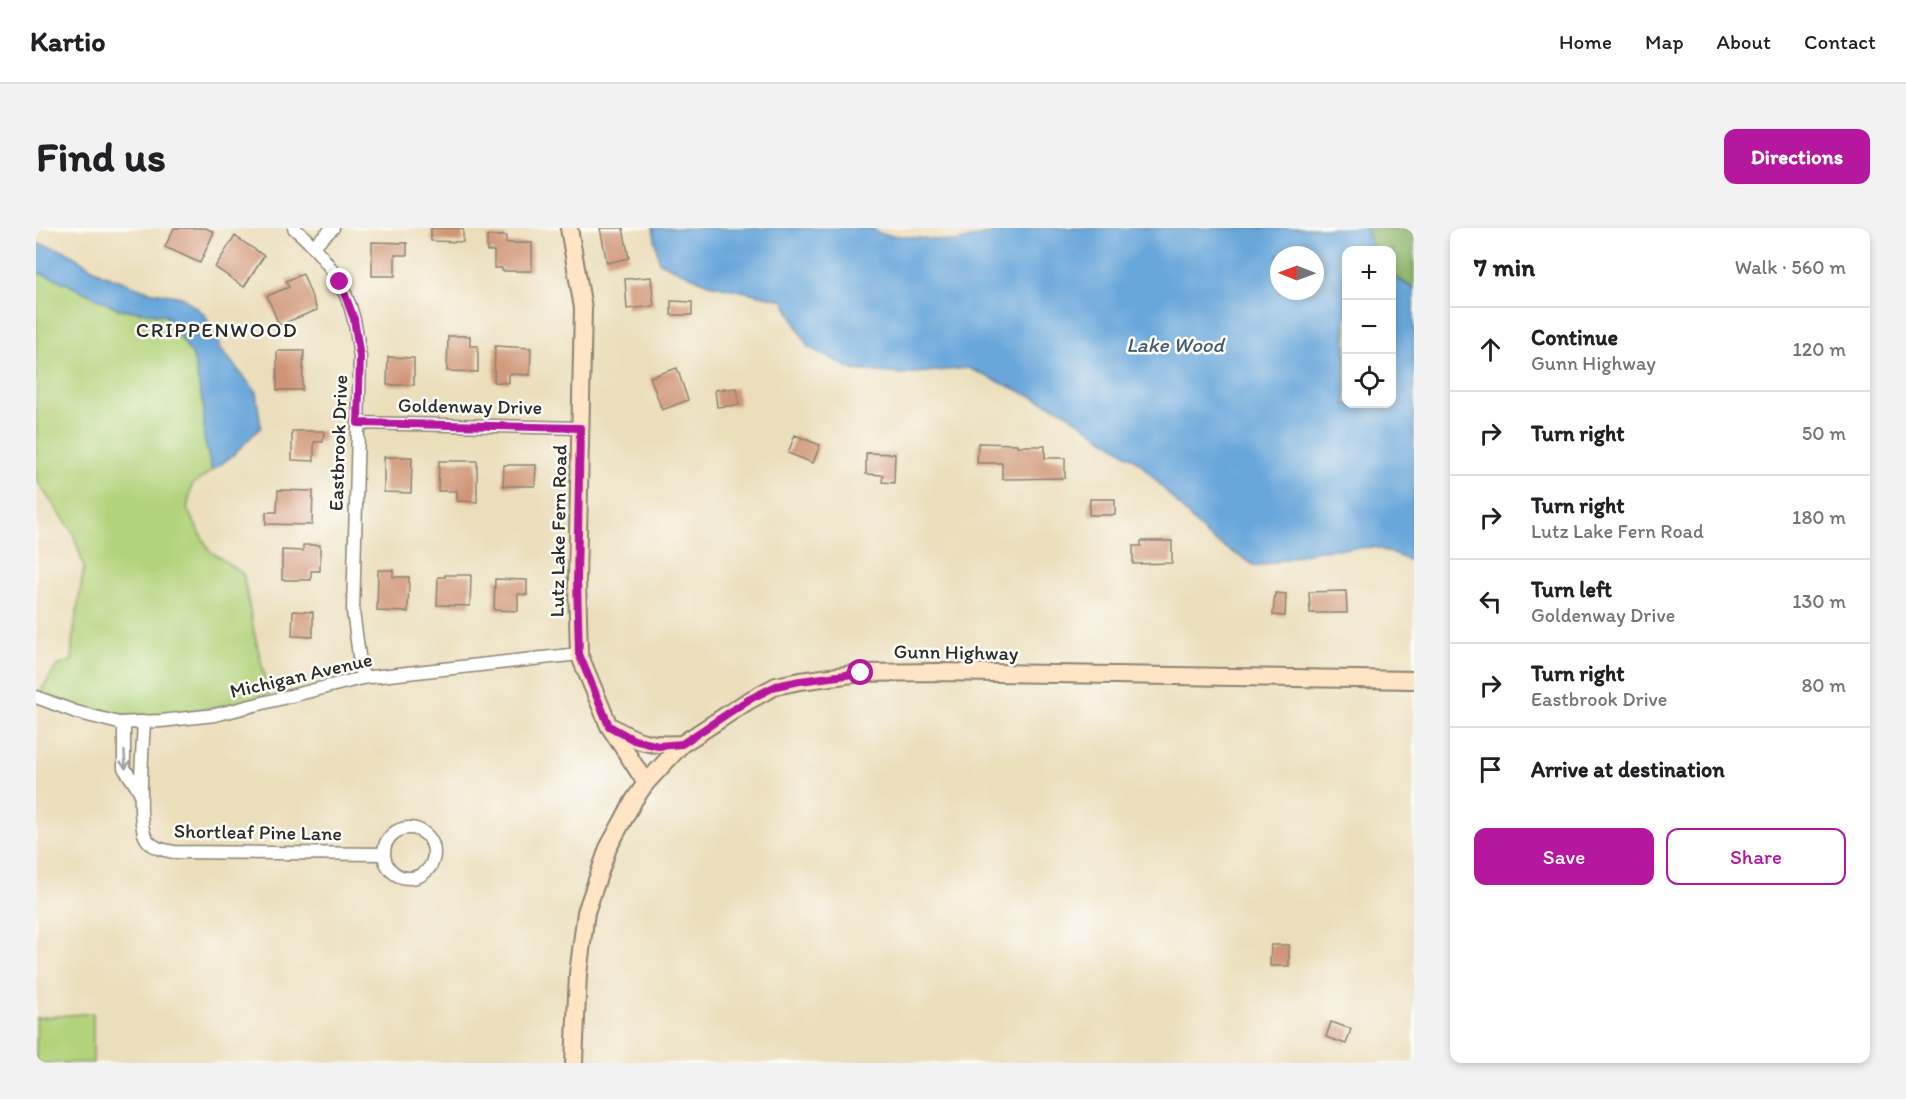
<!DOCTYPE html>
<html lang="en">
<head>
<meta charset="utf-8">
<style>
	body { margin:0; font-family:Itim,sans-serif; background:#f2f2f2; color:#202124 }
	.controls { position:absolute; right:18px; top:18px; display:grid; overflow:hidden; border-radius:12px; box-shadow:0 3px 9px #0003 }
	.controls button { width:54px; height:54px; display:grid; place-items:center; padding:0; border:0; border-bottom:2px solid #e0e0e0; background:#fff; color:#202124; font:30px sans-serif }
	.compass { position:absolute; left:1234px; top:18px; width:54px; height:54px; border-radius:50%; background:#fff; box-shadow:0 3px 9px #0003; rotate:271deg }
	.stop { position:absolute; width:18px; height:18px; margin:-14px; border:4px solid #b5179e; border-radius:50%; background:#fff }
	.stop.end { background:#b5179e; border-color:#fff; box-shadow:0 2px 6px #0008 }
	.list { margin:0; padding:0; list-style:none }
	h2 { display:flex; justify-content:space-between; align-items:center; height:78px; margin:0; padding:0 24px; font-size:26px }
	h2 small { font-size:20px; font-weight:400; color:#757577 }
	.list li { display:grid; grid-template-columns:39px 1fr auto; gap:18px; align-items:center; box-sizing:border-box; height:84px; padding:0 24px; border-top:2px solid #e0e0e0 }
	.list b { display:block; font-size:22px; white-space:nowrap }
	.list p { margin:0; font-size:20px; white-space:nowrap; color:#757577 }
	.list em { font-size:20px; font-style:normal; color:#757577 }
	.actions { display:flex; gap:12px; padding:18px 24px }
	.actions a { flex:1; padding:14px 0; border:2px solid #b5179e; border-radius:12px; text-align:center; font-size:21px; color:#b5179e }
	.actions .main { background:#b5179e; color:#fff }
	.icon { flex:none; width:33px; height:33px; fill:none; stroke:currentColor; stroke-width:2; stroke-linecap:round; stroke-linejoin:round }
	.map { position:relative; flex:none; width:1378px; height:835px; overflow:hidden; border-radius:12px }
	header { display:flex; align-items:center; gap:36px; box-sizing:border-box; height:84px; padding:0 30px; background:#fff; border-bottom:2px solid #e0e0e0 }
	header strong { font-size:28px }
	nav { display:flex; gap:33px; margin-inline-start:auto; font-size:21px }
	.intro { display:flex; align-items:center; justify-content:space-between; box-sizing:border-box; height:144px; padding:0 36px }
	h1 { margin:0; font-size:42px }
	.button { padding:15px 27px; border-radius:12px; background:#b5179e; color:#fff; font-size:21px; font-weight:700 }
	main { display:flex; gap:36px; padding:0 36px }
	aside { flex:1; background:#fff; border-radius:12px; box-shadow:0 3px 9px #0003 }
	.map>svg:first-child { display:block }
	.green { fill:#b2d37b; stroke:#6e7f53; stroke-width:1.5 }
	.forest { fill:#8db56b; stroke:#5c704b; stroke-width:1.5 }
	.water { fill:#68a6da; stroke:#4a6882; stroke-width:1.5; fill-rule:evenodd }
	.building { fill:#d09576 }
	.lines { fill:none; stroke-linecap:round; stroke-linejoin:round }
	.street-casing { stroke:#8b8473; stroke-width:15 }
	.secondary-casing { stroke:#8b8473; stroke-width:20 }
	.street { stroke:#fff; stroke-width:12 }
	.secondary { stroke:#ffe4c6; stroke-width:16 }
	.oneway { stroke:#a0a0a0 }
	.route { stroke:#b5179e; stroke-width:8 }
	.labels { text-anchor:middle; stroke-width:5; stroke-linejoin:round; paint-order:stroke }
	.street-label { font-size:20px; fill:#2b2b2b; stroke:#fdfcf7 }
	.neighbourhood-label { font-size:21px; letter-spacing:1.5px; fill:#2b2b2b; stroke:#fdfcf7 }
	.water-label { font-size:21px; font-style:italic; fill:#435c71; stroke:#fdfcf7 }
</style>
</head>
<body>
<header>
<strong>Kartio</strong>
<nav><a>Home</a><a>Map</a><a>About</a><a>Contact</a></nav>
</header>
<div class="intro"><h1>Find us</h1><a class="button">Directions</a></div>
<main>
<div class="map">
<svg width="1378" height="835" viewBox="0 0 1378 835">
	<rect width="100%" height="100%" fill="#fdfcf7"/>
	<filter id="ink" filterUnits="userSpaceOnUse"><feTurbulence type="fractalNoise" baseFrequency=".0167" numOctaves="2"/><feDisplacementMap in="SourceGraphic" scale="12" xChannelSelector="R" yChannelSelector="G"/><feConvolveMatrix kernelMatrix="1 2 1 2 8 2 1 2 1" color-interpolation-filters="sRGB"/></filter>
	<filter id="wash" filterUnits="userSpaceOnUse"><feTurbulence type="fractalNoise" baseFrequency=".008" numOctaves="4" result="noise"/><feDisplacementMap in="SourceGraphic" scale="24" xChannelSelector="R" yChannelSelector="G"/><feGaussianBlur stdDeviation="1.35" result="paint"/><feColorMatrix in="noise" values="0 0 0 0 0 0 0 0 0 0 0 0 0 0 0 0 0 1.4 0 .05"/><feComposite in="paint" operator="in"/></filter>
	<g filter="url(#wash)">
		<rect width="100%" height="100%" fill="#ebdebb"/>
		<path class="green" d="M0 44 21 51 83 81 129 87 157 128 168 181V210L176 243 156 257 151 281 173 322 207 346 218 404 233 467C176 482 120 494 61 483 41 480 23 471 4 464L21 438 36 433V415L48 339 37 304 0 252Z
			M57 785V835H0V790Z"/>
		<path class="forest" d="M1329 0H1378V61L1356 47V22H1337Z"/>
		<path class="water" d="M617 0H835L845 6 920 14 974 0H1329L1337 22H1310V176H1356V47L1378 61V334L1339 319 1282 322 1221 339 1172 309 1105 236 1024 181 932 140 868 146 818 142 772 119 747 72 673 56 623 34ZM1243 27H1279V63H1243Z
			M0 15 27 22 66 46 112 63 146 69 169 87 186 122 220 164 225 199 196 228 176 243 168 210V181L157 128 129 87 83 81 21 51 0 44Z"/>
		<g id="blocks">
			<path class="building" d="M138 0H170L178 4 164 35 129 19Z
				M395 0H427V14L395 13Z
				M564 0H587L593 30 571 35Z
				M199 8 228 28 208 59 179 39Z
				M451 8H470V15H496V43H466V40H458V23H451Z
				M336 14 371 15V27H359V48H336Z
				M267 46 281 82 243 97 231 68 253 59 250 53Z
				M615 49 618 78 591 81 589 51Z
				M635 73 656 74V87H635Z
				M412 108H434V118H442V144L411 143Z
				M459 118 495 120 494 147 473 146V155L458 154Z
				M241 123H268L266 162H241Z
				M352 129 378 130V157H351Z
				M641 140 652 172 626 182 614 149Z
				M701 160 703 177 681 179 679 162Z
				M256 203H288L287 214H278V233L256 232Z
				M759 207 784 217 777 235 752 225Z
				M942 215 981 216V218H1009V230H1029V250L966 251V235H941Z
				M830 225 859 226 858 255 846 254 847 247 830 246Z
				M348 229H376L375 265 348 264Z
				M403 233H441V274L421 273V263H402Z
				M468 237H500L499 258H467Z
				M242 262 277 263 276 297 230 296V284H241Z
				M1054 271H1079V287H1053Z
				M1105 313H1136V335L1097 336V318H1105Z
				M267 317H284V343H275V352H246V322L267 323Z
				M342 342H357V349H373L372 384 341 383Z
				M409 347H435L434 378 401 377 402 349H409Z
				M459 351 491 352V367L482 366V383L458 382Z
				M1310 363 1311 385H1274L1273 364Z
				M1239 365 1250 366 1249 388 1237 387Z
				M257 383 277 384V409L256 408Z
				M1235 717H1253V738H1234Z
				M1295 794 1315 801 1310 816 1290 809Z"/>
		</g>
	</g>
	<g filter="url(#ink)">
		<use href="#blocks" fill-opacity="0" stroke="#8b8473" stroke-width="1.5"/>
		<g class="lines">
			<defs>
				<path id="street" d="M258 0C286 24 310 56 318 92 321 105 322 117 324 129L317 383 326 450
					M278 17 297 0
					M322 195 544 200
					M0 469 40 484 83 495 125 493 179 487 326 450 543 426
					M108 494C107 516 100 594 110 610 116 620 127 622 138 624L347 626
					M88 495V540L105 565
					M348 625a25 25 0 1 1 50 0a25 25 0 1 1-50 0Z"/>
				<path id="secondary" d="M533 0 547 80 541 353 543 426 573 498 610 555
					M576 499C603 515 614 518 646 516
					M538 835 542 746 550 684 572 620 598 572 610 555 646 516 712 473 740 458 764 453 825 445 902 444 1378 452"/>
			</defs>
			<use href="#street" class="street-casing"/>
			<use href="#secondary" class="secondary-casing"/>
			<use href="#street" class="street"/>
			<use href="#secondary" class="secondary"/>
		</g>
		<defs><path id="oneway-shaft" d="M-6 0H5M1.5-3L5.5 0L1.5 3" fill="none" stroke-width="1.6" stroke-linecap="round" stroke-linejoin="round" transform="scale(1.5)"/></defs>
		<use class="oneway" href="#oneway-shaft" transform="translate(89 532) rotate(86)"/>
	</g>
	<g class="lines" filter="url(#ink)">
		<path class="route" d="M304 54 318 91 324 129 322 195 544 200 541 353 543 426 573 498 598 512 622 518 646 516 712 472 740 458 764 453 825 445"/>
	</g>
	<g class="labels">
		<g class="street-label">
			<text transform="translate(434 178) rotate(1)" y="7">Goldenway Drive</text>
			<text transform="translate(302 215) rotate(-88)" y="7">Eastbrook Drive</text>
			<text transform="translate(522 303) rotate(-89)" y="7">Lutz Lake Fern Road</text>
			<text transform="translate(920 424) rotate(1)" y="7">Gunn Highway</text>
			<text transform="translate(265 447) rotate(-13)" y="7">Michigan Avenue</text>
			<text transform="translate(222 604) rotate(1)" y="7">Shortleaf Pine Lane</text>
		</g>
		<g class="neighbourhood-label">
			<text x="181" y="109">CRIPPENWOOD</text>
		</g>
		<g class="water-label">
			<text x="1139" y="124">Lake Wood</text>
		</g>
	</g>
</svg>
<div class="controls">
<button>+</button>
<button>−</button>
<button><svg class="icon" aria-label="locate" viewBox="0 0 24 24"><circle cx="12" cy="12" r="6"/><path d="M12 2v4M12 18v4M2 12h4M18 12h4"/></svg></button>
</div>
<svg class="compass" viewBox="-18 -18 36 36"><path d="M0-13l5 13h-10z" fill="#e53935"/><path d="M0 13l5-13h-10z" fill="#757577"/></svg>
<div class="stop" style="left:825px;top:445px"></div>
<div class="stop end" style="left:304px;top:54px"></div>
</div>
<aside>
<h2>7 min<small>Walk · 560 m</small></h2>
<ul class="list">
<li><svg class="icon" aria-label="ahead" viewBox="0 0 24 24"><path d="M12 20V5M6 11l6-6 6 6"/></svg><div><b>Continue</b><p>Gunn Highway</p></div><em>120 m</em></li>
<li><svg class="icon" aria-label="right" viewBox="0 0 24 24"><path d="M7 20v-9h11M14 6l5 5-5 5"/></svg><div><b>Turn right</b></div><em>50 m</em></li>
<li><svg class="icon" aria-label="right" viewBox="0 0 24 24"><path d="M7 20v-9h11M14 6l5 5-5 5"/></svg><div><b>Turn right</b><p>Lutz Lake Fern Road</p></div><em>180 m</em></li>
<li><svg class="icon" aria-label="left" viewBox="0 0 24 24"><path d="M17 20v-9H6M10 6l-5 5 5 5"/></svg><div><b>Turn left</b><p>Goldenway Drive</p></div><em>130 m</em></li>
<li><svg class="icon" aria-label="right" viewBox="0 0 24 24"><path d="M7 20v-9h11M14 6l5 5-5 5"/></svg><div><b>Turn right</b><p>Eastbrook Drive</p></div><em>80 m</em></li>
<li><svg class="icon" aria-label="arrive" viewBox="0 0 24 24"><path d="M6 21V4h12l-3 4 3 4H6"/></svg><div><b>Arrive at destination</b></div></li>
</ul>
<div class="actions"><a class="main">Save</a><a>Share</a></div>
</aside>
</main>
</body>
</html>
